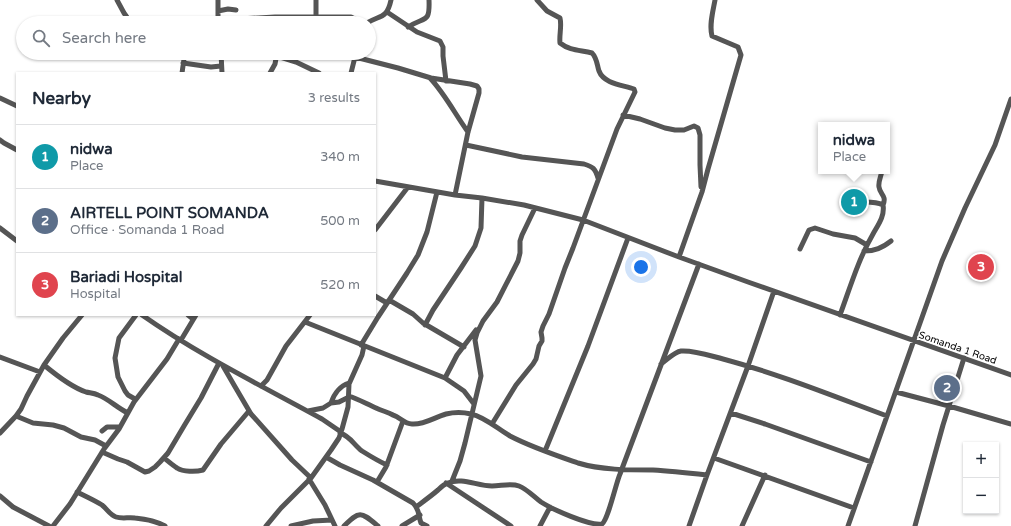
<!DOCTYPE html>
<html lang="en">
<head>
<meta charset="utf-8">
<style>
	body { margin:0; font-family:"Varela Round",sans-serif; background:#f6f6f7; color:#1f2937 }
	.controls { position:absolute; right:12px; bottom:12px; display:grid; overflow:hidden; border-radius:0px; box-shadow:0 1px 3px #0004 }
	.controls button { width:36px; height:36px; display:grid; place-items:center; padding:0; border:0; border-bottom:1px solid #e0e1e3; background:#fff; color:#1f2937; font:20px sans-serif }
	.you { position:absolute; left:641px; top:267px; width:14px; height:14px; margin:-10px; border:3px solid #fff; border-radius:50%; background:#1a73e8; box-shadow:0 0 0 6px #1a73e833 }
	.badge { display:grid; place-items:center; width:26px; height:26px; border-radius:50%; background:#2563eb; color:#fff; font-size:13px; font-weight:700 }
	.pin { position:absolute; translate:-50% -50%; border:2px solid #fff; box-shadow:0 1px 4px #0006 }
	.popup { position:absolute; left:818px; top:122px; width:72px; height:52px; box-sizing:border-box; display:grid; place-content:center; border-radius:0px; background:#fff; filter:drop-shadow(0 1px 3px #0005); font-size:13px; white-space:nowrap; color:#747a83 }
	.popup b { font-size:15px; color:#1f2937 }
	.popup::after { content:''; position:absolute; left:50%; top:100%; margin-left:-8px; border:8px solid transparent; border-top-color:#fff }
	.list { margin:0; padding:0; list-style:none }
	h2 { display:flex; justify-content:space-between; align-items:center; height:52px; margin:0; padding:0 16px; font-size:17px }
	h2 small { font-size:13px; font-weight:400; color:#747a83 }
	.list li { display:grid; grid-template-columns:26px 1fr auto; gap:12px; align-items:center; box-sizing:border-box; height:64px; padding:0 16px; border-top:1px solid #e0e1e3 }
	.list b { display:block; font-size:15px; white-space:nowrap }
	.list p { margin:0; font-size:13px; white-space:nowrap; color:#747a83 }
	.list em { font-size:13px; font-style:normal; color:#747a83 }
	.icon { flex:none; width:22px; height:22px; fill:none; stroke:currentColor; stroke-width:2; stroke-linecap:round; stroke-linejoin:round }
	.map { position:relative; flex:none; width:1011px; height:526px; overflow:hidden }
	.search { position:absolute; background:#fff; box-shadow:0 1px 3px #0004; left:16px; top:16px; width:360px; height:44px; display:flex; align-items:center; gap:10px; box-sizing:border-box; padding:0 14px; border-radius:22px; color:#747a83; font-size:15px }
	.panel { position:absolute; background:#fff; box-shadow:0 1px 3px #0004; left:16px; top:72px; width:360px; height:244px; border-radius:0px }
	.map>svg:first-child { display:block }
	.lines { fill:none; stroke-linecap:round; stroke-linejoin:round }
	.minor { stroke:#555; stroke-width:5 }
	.labels { text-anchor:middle; stroke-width:3; stroke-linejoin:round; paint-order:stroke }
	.street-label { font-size:10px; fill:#000; stroke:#fff }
</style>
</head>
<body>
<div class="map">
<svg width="1011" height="526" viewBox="0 0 1011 526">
	<rect width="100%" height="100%" fill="#fff"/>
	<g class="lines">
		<path class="minor" d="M117 0 124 13 131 23
			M218 0V23
			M218 11 228 9 236 10
			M387 12 417 32 440 41 443 47V56L446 81
			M316 17V0
			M218 21 240 19 275 17H351L355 19 358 23
			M367 23C380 15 387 19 391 0
			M408 27C425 16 430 24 429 0
			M182 53 184 59 182 73
			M221 53 222 73
			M277 56 296 62 319 73
			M355 57 398 68 431 78 470 84 477 86 479 89V93L468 132 455 195
			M183 63 211 67 221 66
			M270 73 275 64 277 53
			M351 73 356 53
			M430 78C445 94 455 114 468 132
			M0 98 17 106
			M623 115 640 119 665 128 675 130H684L694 126 698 128 700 135V165L701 187
			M0 140 4 143 17 150
			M466 145 522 157 584 164C593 167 595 168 598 178
			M882 171C881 176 878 182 879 187 880 195 887 195 883 205
			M375 181 455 195 482 198 524 205 583 220 679 257 748 282 1011 375
			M0 228 17 241
			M375 230 408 187
			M800 249 809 230 815 228 833 234 855 238 867 245
			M864 251C875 251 882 248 891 241
			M679 257 702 192 708 169 741 55 738 47 712 36C709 25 713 11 715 0
			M375 296 387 303
			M389 300 413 314 423 323 464 347
			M142 315C199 355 262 386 322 419L341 432
			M188 315 193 319
			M840 315C850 288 858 260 873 234 878 225 885 216 883 205 877 202 871 202 865 202
			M305 322 445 378 464 391 474 404
			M425 325 433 310 461 268 475 246 481 228 482 198
			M181 340 196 315
			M361 345 378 317 407 273 418 255 427 232 437 192
			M0 357 40 372
			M661 364C667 360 674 352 681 351 694 350 711 356 723 359 779 374 833 396 887 416
			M44 365C56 375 71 387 86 392 90 393 94 393 98 395 109 399 117 408 128 413
			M223 366 234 385 251 414 292 460 311 478
			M445 378 457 355 476 330
			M261 386 267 380 286 346 310 315
			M896 392 949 406 1011 424
			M349 396C358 399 367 404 376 408 382 411 388 412 393 415 400 417 404 424 412 424 424 425 435 417 446 414 454 412 463 412 471 414 485 417 498 429 510 436 531 447 555 455 578 463 601 470 628 470 653 470 671 471 689 473 707 475
			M135 399 128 395 125 391 118 377 115 358 119 338 136 315
			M331 403C334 394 340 386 349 383
			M308 411 323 408 331 403 339 402 349 397
			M731 413 765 424 871 462
			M16 416 33 423 53 425 64 428 81 437 95 440 106 446
			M492 424 516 385 533 364 536 359 539 346 542 341V338L541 332 543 326 549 314 565 268 573 248 617 129 635 92 634 89C623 85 604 84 599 71 597 65 597 58 592 53 581 50 570 51 560 43 559 35 562 26 560 18L547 11 537 0
			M102 431 107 427H119
			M0 433 16 416 21 409 27 396 44 365 63 338 82 315
			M340 433C350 436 354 445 362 451 370 456 378 461 387 465
			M545 451 588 346 628 238
			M102 452 118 459 127 462 145 472 149 471 155 467 160 462 168 453 184 426 201 398 219 363
			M326 457 340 465 373 480 413 503C420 510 418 515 421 523L427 526
			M164 458C168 461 172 465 177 468 183 472 196 472 203 470L221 444 249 411
			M714 458 854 508
			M309 479 325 505 335 526
			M452 481 460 461 465 443 481 376 475 340 477 333 483 321 497 302 518 261 520 253V241L522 235 535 208
			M377 482 386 467 403 421
			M446 483 511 526
			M77 492C85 496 94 500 102 505 107 509 110 515 116 517 122 519 129 517 135 518 145 519 156 521 165 526
			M0 496 13 507 49 526
			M416 507C424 501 431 496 438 490 441 487 444 484 448 483 462 477 477 486 492 486 501 486 511 483 519 486 527 489 534 497 541 502 552 509 589 526 602 524 608 520 616 483 620 474 646 404 672 334 699 264
			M53 526 70 504 104 449 119 429 134 402 167 359 179 339
			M266 526 281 508 311 478 331 450 339 438 342 429 348 407 349 384 362 355 364 346
			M291 526 313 521 332 520
			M344 526C360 510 361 512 378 526
			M402 526 420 515
			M540 526 550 507
			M689 526 707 475 748 366 774 291
			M742 526 765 475
			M848 526 942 261 965 208 995 145 1011 99
			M915 526 943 425 964 358"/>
	</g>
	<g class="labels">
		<g class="street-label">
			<text transform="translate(958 347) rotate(19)" y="4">Somanda 1 Road</text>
		</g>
	</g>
</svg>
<div class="controls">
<button>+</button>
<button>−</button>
</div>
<div class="you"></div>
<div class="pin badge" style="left:854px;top:202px;background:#0f9aa8">1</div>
<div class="popup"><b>nidwa</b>Place</div>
<div class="pin badge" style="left:947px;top:388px;background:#5c6f8a">2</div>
<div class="pin badge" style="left:981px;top:267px;background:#e0444e">3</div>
<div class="search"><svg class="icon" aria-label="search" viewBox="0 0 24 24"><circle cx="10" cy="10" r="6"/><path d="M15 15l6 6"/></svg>Search here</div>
<section class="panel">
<h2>Nearby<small>3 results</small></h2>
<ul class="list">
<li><span class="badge" style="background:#0f9aa8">1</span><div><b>nidwa</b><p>Place</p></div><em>340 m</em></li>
<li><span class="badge" style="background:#5c6f8a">2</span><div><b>AIRTELL POINT SOMANDA</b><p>Office · Somanda 1 Road</p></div><em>500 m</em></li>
<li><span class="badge" style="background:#e0444e">3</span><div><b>Bariadi Hospital</b><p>Hospital</p></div><em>520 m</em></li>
</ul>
</section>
</div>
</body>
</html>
